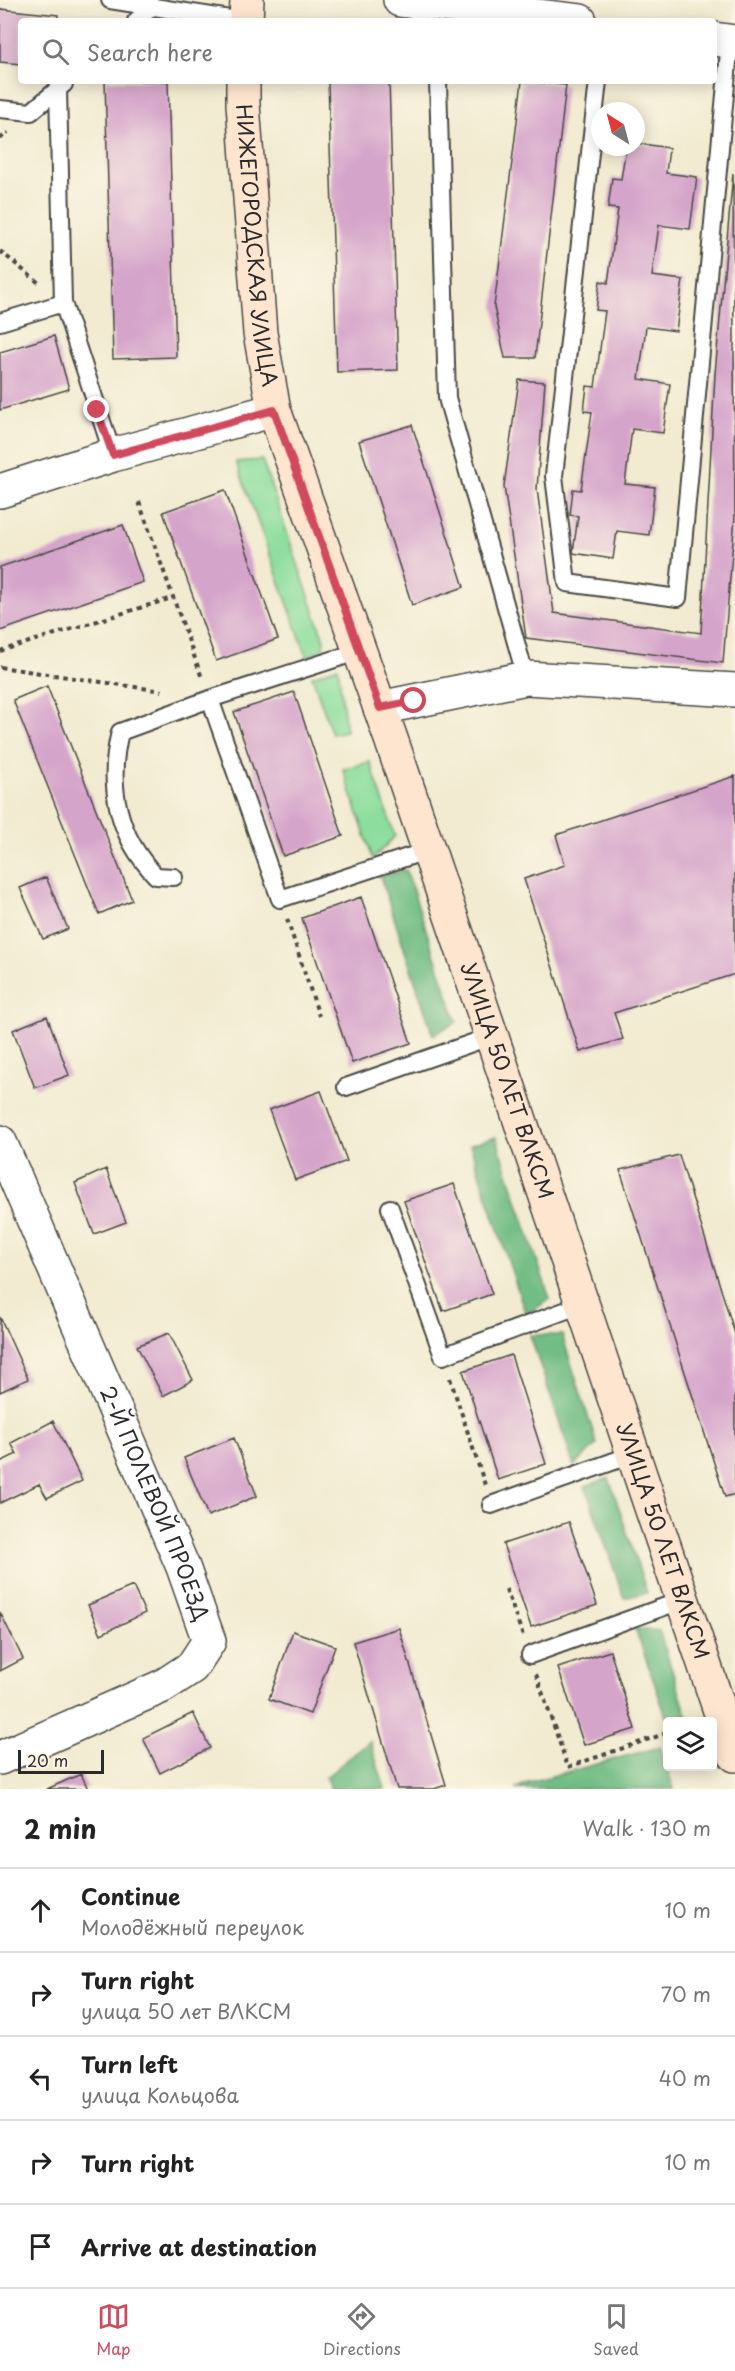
<!DOCTYPE html>
<html lang="en">
<head>
<meta charset="utf-8">
<style>
	body { margin:0; font-family:"Playpen Sans",sans-serif; background:#f6f6f6; color:#222 }
	.controls { position:absolute; right:18px; bottom:18px; display:grid; overflow:hidden; border-radius:6px; box-shadow:0 3px 15px #0003 }
	.controls button { width:54px; height:54px; display:grid; place-items:center; padding:0; border:0; border-bottom:2px solid #e0e0e0; background:#fff; color:#222; font:30px sans-serif }
	.compass { position:absolute; left:591px; top:102px; width:54px; height:54px; border-radius:50%; background:#fff; box-shadow:0 3px 15px #0003; rotate:324deg }
	.scale { position:absolute; left:18px; bottom:15px; width:86px; box-sizing:border-box; padding-left:6px; border:3px solid #2b2b2b; border-top:0; font-size:16px; line-height:21px; white-space:nowrap; color:#2b2b2b; -webkit-text-stroke:4px #fcf5e5; paint-order:stroke }
	.stop { position:absolute; width:18px; height:18px; margin:-14px; border:4px solid #d1495b; border-radius:50%; background:#fff }
	.stop.end { background:#d1495b; border-color:#fff; box-shadow:0 2px 6px #0008 }
	.list { margin:0; padding:0; list-style:none }
	h2 { display:flex; justify-content:space-between; align-items:center; height:78px; margin:0; padding:0 24px; font-size:26px }
	h2 small { font-size:20px; font-weight:400; color:#767676 }
	.list li { display:grid; grid-template-columns:39px 1fr auto; gap:18px; align-items:center; box-sizing:border-box; height:84px; padding:0 24px; border-top:2px solid #e0e0e0 }
	.list b { display:block; font-size:22px; white-space:nowrap }
	.list p { margin:0; font-size:20px; white-space:nowrap; color:#767676 }
	.list em { font-size:20px; font-style:normal; color:#767676 }
	.icon { flex:none; width:33px; height:33px; fill:none; stroke:currentColor; stroke-width:2; stroke-linecap:round; stroke-linejoin:round }
	.map { position:relative; flex:none; width:735px; height:1789px; overflow:hidden }
	.search { position:absolute; background:#fff; box-shadow:0 3px 15px #0003; left:18px; right:18px; top:18px; height:66px; display:flex; align-items:center; gap:15px; box-sizing:border-box; padding:0 21px; border-radius:6px; color:#767676; font-size:22px }
	.sheet { height:498px; background:#fff }
	nav { display:flex; justify-content:space-around; align-items:center; box-sizing:border-box; height:84px; border-top:2px solid #e0e0e0; background:#fff; font-size:16px; color:#767676 }
	nav a { display:grid; justify-items:center; gap:3px }
	nav .on { color:#d1495b }
	.map>svg:first-child { display:block }
	.green { fill:#8dde9e; stroke:#5c8464; stroke-width:1.5 }
	.forest { fill:#72bd85; stroke:#4e7458; stroke-width:1.5 }
	.building { fill:#d5a4ca }
	.lines { fill:none; stroke-linecap:round; stroke-linejoin:round }
	.lane-casing { stroke:#494844; stroke-width:20 }
	.street-casing { stroke:#494844; stroke-width:36 }
	.secondary-casing { stroke:#494844; stroke-width:36 }
	.path { stroke:#494844; stroke-width:4; stroke-dasharray:4.5 4.5; stroke-linecap:butt }
	.lane { stroke:#fff; stroke-width:16 }
	.street { stroke:#fff; stroke-width:33 }
	.secondary { stroke:#fde5d0; stroke-width:33 }
	.route { stroke:#d1495b; stroke-width:8 }
	.labels { text-anchor:middle; stroke-width:6; stroke-linejoin:round; paint-order:stroke }
	.street-label { font-size:21px; fill:#2b2b2b; stroke:#fcf5e5 }
</style>
</head>
<body>
<div class="map">
<svg width="735" height="1789" viewBox="0 0 735 1789">
	<rect width="100%" height="100%" fill="#fcf5e5"/>
	<filter id="ink" filterUnits="userSpaceOnUse"><feTurbulence type="fractalNoise" baseFrequency=".0167" numOctaves="2"/><feDisplacementMap in="SourceGraphic" scale="12" xChannelSelector="R" yChannelSelector="G"/><feConvolveMatrix kernelMatrix="1 2 1 2 8 2 1 2 1" color-interpolation-filters="sRGB"/></filter>
	<filter id="wash" filterUnits="userSpaceOnUse"><feTurbulence type="fractalNoise" baseFrequency=".008" numOctaves="4" result="noise"/><feDisplacementMap in="SourceGraphic" scale="24" xChannelSelector="R" yChannelSelector="G"/><feGaussianBlur stdDeviation="1.35" result="paint"/><feColorMatrix in="noise" values="0 0 0 0 0 0 0 0 0 0 0 0 0 0 0 0 0 1.4 0 .05"/><feComposite in="paint" operator="in"/></filter>
	<g filter="url(#wash)">
		<rect width="100%" height="100%" fill="#f2ebd1"/>
		<path class="green" d="M262 460 324 640 323 650 307 657 236 462Z
			M338 667 346 731 332 734 312 676Z
			M370 762 395 836 373 859 343 769Z"/>
		<path class="forest" d="M406 870 457 1022 433 1035 380 876Z
			M496 1137 550 1299 526 1315 470 1145Z
			M530 1335H562L597 1444 574 1466Z
			M609 1478 647 1593 624 1598 585 1486Z
			M635 1628 659 1631 689 1721 668 1722Z
			M370 1741 385 1789H330L326 1777Z
			M660 1747 674 1789H515L530 1782Z"/>
		<g id="blocks">
			<path class="building" d="M0 9 58 15 57 21H21V64L0 62Z
				M105 81H168L176 357 113 359Z
				M328 81H389L398 370 337 372Z
				M522 81 566 85 535 358H505L494 307Z
				M636 143 669 148 666 173 697 177 690 229 659 225 652 276 683 280 676 331 646 327 639 379 670 384 663 433 632 429 625 484 655 487 649 535 617 531 613 559 573 553 578 516 570 515 573 489 581 490 592 412 584 411 587 386 595 387 605 311 596 310 600 281 608 283 618 209 608 208 612 178 621 179 626 147H636Z
				M733 173 735 516 723 663 526 638 504 486 519 380 545 382 537 489 554 613 701 633 715 374Z
				M54 336 69 389 0 410V352Z
				M412 425 464 587 412 605 359 441Z
				M225 490 278 639 216 661 163 512Z
				M123 525 143 582 0 631V567Z
				M47 686 132 900 99 914 13 700Z
				M294 692 343 836 283 856 234 712Z
				M735 776V974L614 1013 623 1039 580 1052 524 879 565 865 556 835Z
				M46 877 68 929 43 939 20 888Z
				M361 897 411 1043 352 1063 302 918Z
				M47 1016 69 1075 35 1088 13 1030Z
				M321 1091 347 1161 295 1180 269 1110Z
				M679 1155 735 1334V1494L725 1497 620 1170Z
				M106 1169 126 1222 94 1234 75 1183Z
				M454 1184 492 1294 443 1311 404 1201Z
				M0 1317 28 1379 0 1392Z
				M169 1333 193 1380 163 1396 137 1346Z
				M511 1355 546 1464 498 1480 463 1371Z
				M53 1421 82 1481 47 1498 39 1484 0 1503V1462L17 1454 11 1443Z
				M234 1438 257 1496 208 1516 184 1458Z
				M569 1522 597 1605 531 1627 503 1544Z
				M133 1586 145 1613 101 1634 88 1605Z
				M0 1612 23 1659 0 1671Z
				M399 1628 446 1785 434 1789H397L353 1642Z
				M293 1631 335 1646 310 1714 269 1699Z
				M610 1651 635 1729 584 1745 558 1668Z
				M193 1713 210 1748 160 1773 143 1738Z
				M81 1774 88 1789H47Z"/>
		</g>
	</g>
	<g filter="url(#ink)">
		<use href="#blocks" fill-opacity="0" stroke="#494844" stroke-width="1.5"/>
		<g class="lines">
			<defs>
				<path id="lane" d="M110 0 243 21
					M136 21 153 6
					M438 81 447 398 526 678
					M598 81 554 476 567 583 678 598 730 41
					M58 88 63 303
					M0 109 31 112 64 84
					M0 322 63 303 113 455
					M210 699 280 899 429 850
					M174 877 156 876C117 836 107 785 120 732L210 699 360 651
					M346 1087 492 1036
					M390 1208 443 1356 583 1304
					M491 1505 634 1454
					M530 1655 683 1600"/>
				<g id="street">
					<path d="M400 0 580 21"/>
					<path d="M714 39 735 42"/>
					<path d="M0 491 113 455 274 410"/>
					<path d="M380 708 526 678 735 690"/>
					<path id="s1" d="M0 1142 183 1567 209 1641 192 1667 163 1686 0 1758"/>
				</g>
				<g id="secondary">
					<path d="M246 21 247 0"/>
					<path id="s2" d="M243 81V104L260 333 274 410 391 739 735 1755"/>
				</g>
			</defs>
			<use href="#lane" class="lane-casing"/>
			<use href="#street" class="street-casing"/>
			<use href="#secondary" class="secondary-casing"/>
			<path class="path" d="M0 139 8 132
				M0 251 39 283
				M139 502 202 678
				M0 651 172 598
				M0 667 162 691
				M287 919 319 1016
				M450 1378 485 1485
				M506 1589 523 1636
				M536 1674 568 1767 664 1734"/>
			<use href="#lane" class="lane"/>
			<use href="#street" class="street"/>
			<use href="#secondary" class="secondary"/>
		</g>
	</g>
	<g class="lines" filter="url(#ink)">
		<path class="route" d="M97 410 113 455 274 410 380 708 414 701"/>
	</g>
	<g class="labels">
		<g class="street-label">
			<text dy="7" stroke="none"><textPath href="#s2" startOffset="165">НИЖЕГОРОДСКАЯ УЛИЦА</textPath></text>
			<text dy="7" stroke="none"><textPath href="#s2" startOffset="1041">УЛИЦА 50 ЛЕТ ВЛКСМ</textPath></text>
			<text dy="7" stroke="none"><textPath href="#s1" startOffset="393">2-Й ПОЛЕВОЙ ПРОЕЗД</textPath></text>
			<text dy="7" stroke="none"><textPath href="#s2" startOffset="1527">УЛИЦА 50 ЛЕТ ВЛКСМ</textPath></text>
		</g>
	</g>
</svg>
<div class="controls">
<button><svg class="icon" aria-label="layers" viewBox="0 0 24 24"><path d="M12 4l9 5-9 5-9-5zM3 14l9 5 9-5"/></svg></button>
</div>
<svg class="compass" viewBox="-18 -18 36 36"><path d="M0-13l5 13h-10z" fill="#e53935"/><path d="M0 13l5-13h-10z" fill="#767676"/></svg>
<div class="scale">20 m</div>
<div class="stop" style="left:414px;top:701px"></div>
<div class="stop end" style="left:97px;top:410px"></div>
<div class="search"><svg class="icon" aria-label="search" viewBox="0 0 24 24"><circle cx="10" cy="10" r="6"/><path d="M15 15l6 6"/></svg>Search here</div>
</div>
<section class="sheet">
<h2>2 min<small>Walk · 130 m</small></h2>
<ul class="list">
<li><svg class="icon" aria-label="ahead" viewBox="0 0 24 24"><path d="M12 20V5M6 11l6-6 6 6"/></svg><div><b>Continue</b><p>Молодёжный переулок</p></div><em>10 m</em></li>
<li><svg class="icon" aria-label="right" viewBox="0 0 24 24"><path d="M7 20v-9h11M14 6l5 5-5 5"/></svg><div><b>Turn right</b><p>улица 50 лет ВЛКСМ</p></div><em>70 m</em></li>
<li><svg class="icon" aria-label="left" viewBox="0 0 24 24"><path d="M17 20v-9H6M10 6l-5 5 5 5"/></svg><div><b>Turn left</b><p>улица Кольцова</p></div><em>40 m</em></li>
<li><svg class="icon" aria-label="right" viewBox="0 0 24 24"><path d="M7 20v-9h11M14 6l5 5-5 5"/></svg><div><b>Turn right</b></div><em>10 m</em></li>
<li><svg class="icon" aria-label="arrive" viewBox="0 0 24 24"><path d="M6 21V4h12l-3 4 3 4H6"/></svg><div><b>Arrive at destination</b></div></li>
</ul>
</section>
<nav>
<a class="on"><svg class="icon" aria-label="map" viewBox="0 0 24 24"><path d="M3 6l6-2 6 2 6-2v14l-6 2-6-2-6 2zM9 4v14M15 6v14"/></svg>Map</a>
<a><svg class="icon" aria-label="directions" viewBox="0 0 24 24"><path d="M12 3l9 9-9 9-9-9zM9 14v-3h6M13 9l2 2-2 2"/></svg>Directions</a>
<a><svg class="icon" aria-label="saved" viewBox="0 0 24 24"><path d="M7 4h10v16l-5-4-5 4z"/></svg>Saved</a>
</nav>
</body>
</html>
